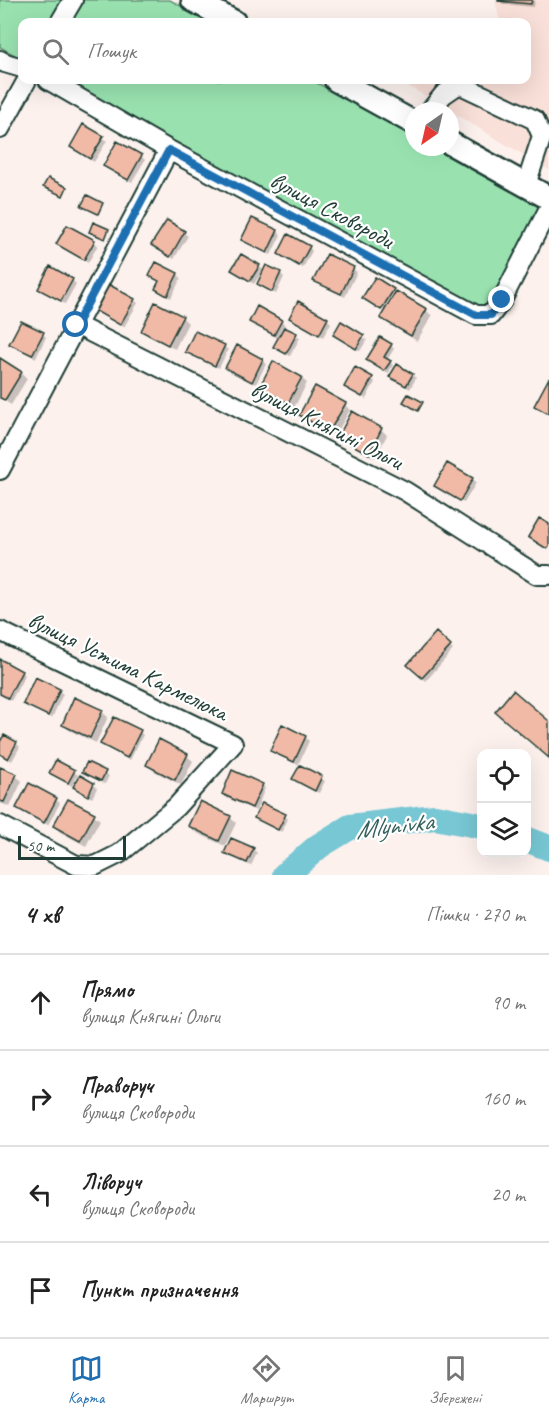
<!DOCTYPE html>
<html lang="uk">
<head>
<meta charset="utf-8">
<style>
	body { margin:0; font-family:Caveat,sans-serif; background:#f6f6f6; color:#222 }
	.controls { position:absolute; right:18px; bottom:18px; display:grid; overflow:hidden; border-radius:12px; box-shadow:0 6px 24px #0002 }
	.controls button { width:54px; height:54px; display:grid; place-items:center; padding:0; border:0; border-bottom:2px solid #e0e0e0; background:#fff; color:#222; font:30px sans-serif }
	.compass { position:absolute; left:405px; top:102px; width:54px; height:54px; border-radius:50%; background:#fff; box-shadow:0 6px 24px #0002; rotate:214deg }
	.scale { position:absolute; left:18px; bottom:15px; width:108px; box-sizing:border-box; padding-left:6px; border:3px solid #1f3d34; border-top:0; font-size:16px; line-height:21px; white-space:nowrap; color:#1f3d34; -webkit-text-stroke:4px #fff; paint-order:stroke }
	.stop { position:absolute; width:18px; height:18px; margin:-14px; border:4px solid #1f6fb2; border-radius:50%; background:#fff }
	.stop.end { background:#1f6fb2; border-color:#fff; box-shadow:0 2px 6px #0008 }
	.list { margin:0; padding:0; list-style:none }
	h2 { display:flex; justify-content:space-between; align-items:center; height:78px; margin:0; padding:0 24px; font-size:26px }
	h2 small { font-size:20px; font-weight:400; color:#767676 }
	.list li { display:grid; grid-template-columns:39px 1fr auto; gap:18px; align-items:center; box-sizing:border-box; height:96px; padding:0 24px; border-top:2px solid #e0e0e0 }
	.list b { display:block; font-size:22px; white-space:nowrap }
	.list p { margin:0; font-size:20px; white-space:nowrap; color:#767676 }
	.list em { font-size:20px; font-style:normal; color:#767676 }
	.icon { flex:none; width:33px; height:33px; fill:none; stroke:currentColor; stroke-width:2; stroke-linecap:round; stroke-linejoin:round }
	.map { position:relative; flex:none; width:549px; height:875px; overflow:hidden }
	.search { position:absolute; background:#fff; box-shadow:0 6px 24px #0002; left:18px; right:18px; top:18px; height:66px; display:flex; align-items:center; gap:15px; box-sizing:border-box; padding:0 21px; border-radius:12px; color:#767676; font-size:22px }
	.sheet { height:462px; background:#fff }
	nav { display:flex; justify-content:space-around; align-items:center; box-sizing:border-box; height:84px; border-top:2px solid #e0e0e0; background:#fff; font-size:16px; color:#767676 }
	nav a { display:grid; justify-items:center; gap:3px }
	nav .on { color:#1f6fb2 }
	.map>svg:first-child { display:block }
	.built { fill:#f9e0d8 }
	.green { fill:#99e2b0; stroke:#5c9072; stroke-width:1.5 }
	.shadow { fill:#0003 }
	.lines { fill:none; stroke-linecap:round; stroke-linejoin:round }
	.river { stroke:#78c7d4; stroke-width:26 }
	.building { fill:#f1baa6; stroke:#1f3d34; stroke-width:1.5 }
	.minor-casing { stroke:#1f3d34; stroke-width:22 }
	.major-casing { stroke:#1f3d34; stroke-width:27 }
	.minor { stroke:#fff; stroke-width:18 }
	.major { stroke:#fff; stroke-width:22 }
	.route { stroke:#1f6fb2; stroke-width:8 }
	.labels { text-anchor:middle; stroke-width:4.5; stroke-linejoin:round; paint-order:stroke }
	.street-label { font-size:24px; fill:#1f3d34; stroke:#fff }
	.water-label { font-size:26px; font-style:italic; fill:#35605c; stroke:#fff }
</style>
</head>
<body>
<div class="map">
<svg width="549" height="875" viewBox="0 0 549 875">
	<rect width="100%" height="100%" fill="#fcf1ed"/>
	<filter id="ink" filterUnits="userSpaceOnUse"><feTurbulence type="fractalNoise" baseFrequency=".0167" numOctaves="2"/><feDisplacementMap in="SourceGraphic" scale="12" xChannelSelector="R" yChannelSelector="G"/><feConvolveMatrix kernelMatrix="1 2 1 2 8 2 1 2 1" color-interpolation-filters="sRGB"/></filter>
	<g filter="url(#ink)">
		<path class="built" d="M495 0H549V170L400 81 406 80H526V22H500Z"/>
		<path class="green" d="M0 0H63L50 22H22V59L0 47Z
			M83 0H170L210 22H70Z
			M63 80H312L414 137V147H433L541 208 490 307 477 308Z"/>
		<path class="shadow" d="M499 0H535L534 7 503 4Z
			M84 126 107 141 94 162 75 150Z
			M141 156 145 160 132 182 108 169 105 166Z
			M253 220 278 231 281 235 271 255 247 243 243 240Z
			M167 222 188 236 174 259 153 245Z
			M68 227 94 242 98 245 88 263 62 248 58 244Z
			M309 247 312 251 303 268 283 258 280 254Z
			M328 256 353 269 357 272 345 297 319 284 315 280Z
			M157 264 178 274 181 278 171 298 160 292 157 289 160 282 151 275Z
			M259 266 263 270 254 284 237 273Z
			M267 267 281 274 284 277 276 294 262 287 258 284Z
			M72 280 76 284 65 304 44 292 40 289Z
			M393 290 397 294 426 310 432 316 417 341 388 323 382 318 386 312 364 298Z
			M134 300 138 303 124 327 99 313 95 309Z
			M182 317 188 323 175 349 148 336 143 330Z
			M290 318 327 319 331 323 323 337 294 321Z
			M281 321 285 325 283 328 296 335 300 338 290 356 278 350 275 346 279 339 255 325 251 322Z
			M342 323 367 340 360 351 338 338Z
			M43 334 46 337 36 358 15 347 11 344Z
			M391 345 394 349 387 360 393 365 388 374 368 360Z
			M224 346 228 350 219 368 191 355 187 351Z
			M237 347 263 360 266 364 256 384 230 372 227 368Z
			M0 360 22 373 27 379 11 405 0 398Z
			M412 375 416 378 410 389 395 380Z
			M301 378 307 383 294 408 266 393 261 387Z
			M372 378 375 382 366 399 350 390 346 387Z
			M345 405 350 410 335 436 307 420 301 414Z
			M352 413 382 430 387 435 375 458 345 442 340 436Z
			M448 465 472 480 476 483 464 503 440 489Z
			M436 635 453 650 426 681 409 665Z
			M0 661 21 672 25 675 11 701 0 695Z
			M36 679 59 691 63 694 52 718 28 707 25 703Z
			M102 712 108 717 96 743 69 730 63 725Z
			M140 732 143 735 130 760 105 747 101 744Z
			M305 737 309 741 298 765 275 754 271 750Z
			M160 741 187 756 193 761 181 785 154 771 148 765Z
			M16 743 20 747 12 761 0 754V745Z
			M88 764 105 773 109 776 105 784 88 775 84 772Z
			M0 768 16 776 22 781 10 807 0 803Z
			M74 772 78 775 72 786 54 776 51 773Z
			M80 777 94 785 97 788 92 798 78 791 75 787Z
			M321 778 325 781 319 793 298 783 294 779Z
			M30 785 56 800 60 803 48 825 22 811Z
			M262 785 265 788 256 811 227 798 223 794Z
			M94 815 100 820 86 846 60 832 54 826Z
			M285 816 288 819 282 832 260 821 256 817Z
			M230 817 236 823 225 846 195 832 189 826Z
			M253 849 257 853 251 866 230 856 226 853Z"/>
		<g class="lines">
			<path class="river" d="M526 839 549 848
				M285 875 319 846 350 827 435 817 482 826"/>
		</g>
		<path class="building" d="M498 0H532L531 4 498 1Z
			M83 124 104 136 90 159 70 147Z
			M117 141 142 155 128 180 103 166Z
			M48 178 67 187 63 196 43 187Z
			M87 195 103 203 98 214 81 206Z
			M252 218 278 230 267 253 241 240Z
			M167 220 185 231 170 257 151 245Z
			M93 222 109 229 105 239 89 232Z
			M67 225 95 240 84 260 56 244Z
			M288 234 310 246 299 266 278 254Z
			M241 254 260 265 250 281 231 270Z
			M327 254 354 267 341 294 313 281Z
			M156 262 178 273 167 296 155 289 159 281 149 276Z
			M266 265 281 272 272 292 257 284Z
			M50 266 73 279 61 301 38 289Z
			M375 277 394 289 381 310 362 298Z
			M108 284 135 299 120 325 94 310Z
			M396 291 427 309 411 336 380 318Z
			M298 301 328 318 319 335 289 318Z
			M155 302 183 316 168 345 141 331Z
			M257 306 282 320 274 335 249 322Z
			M21 321 44 332 32 355 9 344Z
			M341 321 364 335 356 349 333 335Z
			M284 327 297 333 286 354 273 347Z
			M195 331 225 345 215 366 185 352Z
			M380 337 392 344 384 357 391 361 384 371 366 360Z
			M237 345 263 359 252 382 225 368Z
			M0 358 22 372 5 400 0 398Z
			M273 361 302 377 288 403 259 388Z
			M397 364 413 374 406 386 389 377Z
			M355 367 373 377 362 397 344 387Z
			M549 378V414L534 406Z
			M315 386 346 403 329 432 299 415Z
			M408 394 423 402 418 411 403 402Z
			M352 411 382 428 369 454 338 437Z
			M447 463 473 478 460 501 434 486Z
			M539 518 549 524V547L547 549 528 537Z
			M436 632 451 646 422 678 407 665Z
			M0 659 22 671 8 698 0 694Z
			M35 677 60 689 48 716 23 704Z
			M513 690 549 721V758L495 712Z
			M74 697 103 710 90 738 62 725Z
			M114 717 141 730 127 758 100 744Z
			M282 724 306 736 294 762 270 751Z
			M4 735 17 742 8 759 0 754V742Z
			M159 739 188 754 175 780 146 765Z
			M56 760 75 770 68 783 49 773Z
			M87 762 106 771 101 781 82 772Z
			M300 765 322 776 315 791 292 779Z
			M0 767 17 774 4 802 0 801Z
			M232 770 263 784 252 808 222 794Z
			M80 775 94 783 88 796 73 787Z
			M29 783 57 798 44 823 16 808Z
			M68 799 95 813 80 841 53 826Z
			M200 801 231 816 219 841 188 826Z
			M262 803 286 814 278 830 254 818Z
			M231 838 254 848 247 863 224 853Z"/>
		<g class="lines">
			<defs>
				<path id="minor" d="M60 22 73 0
					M0 60 5 63 22 68
					M48 80 169 150 476 315H491L502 300 549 208
					M430 111 443 95 459 84 535 120 542 136 526 185
					M0 129 27 80
					M76 325 405 491 537 575H549
					M0 470 169 150
					M0 631 233 744 176 807 119 854 95 866 76 865 0 825"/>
				<path id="major" d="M193 0 234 22
					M336 80 414 123
					M450 143 549 198"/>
			</defs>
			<use href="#minor" class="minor-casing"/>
			<use href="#major" class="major-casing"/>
			<use href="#minor" class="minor"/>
			<use href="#major" class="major"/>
		</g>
	</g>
	<g class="lines" filter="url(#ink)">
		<path class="route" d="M76 325 169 150 476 315H491L502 300"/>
	</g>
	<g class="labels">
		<g class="street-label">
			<text transform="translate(332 210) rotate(28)" y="8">вулиця Сковороди</text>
			<text transform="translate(327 425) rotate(27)" y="8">вулиця Княгині Ольги</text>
			<text transform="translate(128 666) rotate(26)" y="8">вулиця Устима Кармелюка</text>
		</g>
		<g class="water-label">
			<text transform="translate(394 825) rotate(-7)" y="9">Mlynivka</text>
		</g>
	</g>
</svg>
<div class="controls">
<button><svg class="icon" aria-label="locate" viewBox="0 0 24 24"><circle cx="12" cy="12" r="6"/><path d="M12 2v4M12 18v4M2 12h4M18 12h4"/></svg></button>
<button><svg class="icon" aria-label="layers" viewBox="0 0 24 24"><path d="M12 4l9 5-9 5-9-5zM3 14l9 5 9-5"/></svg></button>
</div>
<svg class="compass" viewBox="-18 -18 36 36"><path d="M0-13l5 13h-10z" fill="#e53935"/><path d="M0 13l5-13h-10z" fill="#767676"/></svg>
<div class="scale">50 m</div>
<div class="stop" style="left:76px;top:325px"></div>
<div class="stop end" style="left:502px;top:300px"></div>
<div class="search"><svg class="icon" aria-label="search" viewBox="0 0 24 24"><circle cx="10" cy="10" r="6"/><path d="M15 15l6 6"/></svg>Пошук</div>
</div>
<section class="sheet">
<h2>4 хв<small>Пішки · 270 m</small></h2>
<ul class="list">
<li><svg class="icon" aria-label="ahead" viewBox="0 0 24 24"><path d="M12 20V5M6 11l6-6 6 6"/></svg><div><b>Прямо</b><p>вулиця Княгині Ольги</p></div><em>90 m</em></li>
<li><svg class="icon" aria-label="right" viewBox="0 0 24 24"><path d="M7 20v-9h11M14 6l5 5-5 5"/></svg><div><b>Праворуч</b><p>вулиця Сковороди</p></div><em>160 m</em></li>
<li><svg class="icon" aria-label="left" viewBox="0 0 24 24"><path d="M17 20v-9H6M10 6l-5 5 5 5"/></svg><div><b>Ліворуч</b><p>вулиця Сковороди</p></div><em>20 m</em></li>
<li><svg class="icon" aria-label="arrive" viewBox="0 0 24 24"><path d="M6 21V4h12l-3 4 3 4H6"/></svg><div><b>Пункт призначення</b></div></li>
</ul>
</section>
<nav>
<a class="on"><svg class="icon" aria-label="map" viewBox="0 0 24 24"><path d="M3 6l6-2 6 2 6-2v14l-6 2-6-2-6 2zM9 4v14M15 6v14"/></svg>Карта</a>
<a><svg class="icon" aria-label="directions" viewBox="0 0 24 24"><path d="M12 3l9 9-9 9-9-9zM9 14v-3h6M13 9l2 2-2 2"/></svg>Маршрут</a>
<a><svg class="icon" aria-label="saved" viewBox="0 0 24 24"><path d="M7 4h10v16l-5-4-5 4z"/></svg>Збережені</a>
</nav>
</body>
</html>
